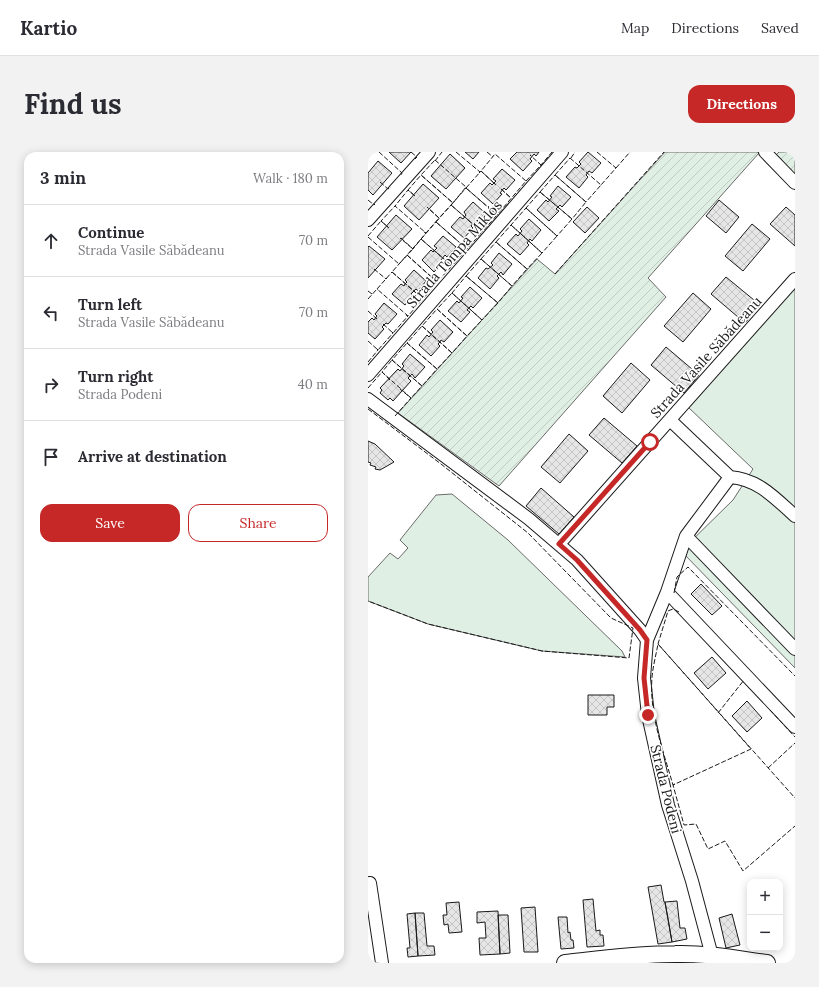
<!DOCTYPE html>
<html lang="en">
<head>
<meta charset="utf-8">
<style>
	body { margin:0; font-family:Lora,serif; background:#f2f2f3; color:#2b2b33 }
	.controls { position:absolute; right:12px; bottom:12px; display:grid; overflow:hidden; border-radius:8px; box-shadow:0 2px 10px #0003 }
	.controls button { width:36px; height:36px; display:grid; place-items:center; padding:0; border:0; border-bottom:1px solid #e1e1e2; background:#fff; color:#2b2b33; font:20px sans-serif }
	.stop { position:absolute; width:12px; height:12px; margin:-9px; border:3px solid #c62828; border-radius:50%; background:#fff }
	.stop.end { background:#c62828; border-color:#fff; box-shadow:0 1px 4px #0008 }
	.list { margin:0; padding:0; list-style:none }
	h2 { display:flex; justify-content:space-between; align-items:center; height:52px; margin:0; padding:0 16px; font-size:17px }
	h2 small { font-size:13px; font-weight:400; color:#7c7c81 }
	.list li { display:grid; grid-template-columns:26px 1fr auto; gap:12px; align-items:center; box-sizing:border-box; height:72px; padding:0 16px; border-top:1px solid #e1e1e2 }
	.list b { display:block; font-size:15px; white-space:nowrap }
	.list p { margin:0; font-size:13px; white-space:nowrap; color:#7c7c81 }
	.list em { font-size:13px; font-style:normal; color:#7c7c81 }
	.actions { display:flex; gap:8px; padding:12px 16px }
	.actions a { flex:1; padding:9px 0; border:1px solid #c62828; border-radius:12px; text-align:center; font-size:14px; color:#c62828 }
	.actions .main { background:#c62828; color:#fff }
	.icon { flex:none; width:22px; height:22px; fill:none; stroke:currentColor; stroke-width:2; stroke-linecap:round; stroke-linejoin:round }
	.map { position:relative; flex:none; width:427px; height:811px; overflow:hidden; border-radius:12px }
	header { display:flex; align-items:center; gap:24px; box-sizing:border-box; height:56px; padding:0 20px; background:#fff; border-bottom:1px solid #e1e1e2 }
	header strong { font-size:19px }
	nav { display:flex; gap:22px; margin-inline-start:auto; font-size:14px }
	.intro { display:flex; align-items:center; justify-content:space-between; box-sizing:border-box; height:96px; padding:0 24px }
	h1 { margin:0; font-size:28px }
	.button { padding:10px 18px; border-radius:12px; background:#c62828; color:#fff; font-size:14px; font-weight:700 }
	main { display:flex; gap:24px; padding:0 24px }
	aside { flex:1; background:#fff; border-radius:12px; box-shadow:0 2px 10px #0003 }
	.map>svg:first-child { display:block }
	.grass { fill:#e0efe3; stroke:#6a6a6a }
	.garden { fill:url(#garden-furrows); stroke:#6a6a6a }
	.building { fill:url(#building-cross-hatch); stroke:#1a1a1a }
	.lines { fill:none; stroke-linecap:round; stroke-linejoin:round }
	.street-casing { stroke:#1a1a1a; stroke-width:14 }
	.secondary-casing { stroke:#1a1a1a; stroke-width:18 }
	.street { stroke:#fff; stroke-width:12 }
	.secondary { stroke:#fff; stroke-width:16 }
	.fence { stroke:#1a1a1a; stroke-width:1; stroke-dasharray:5 2; stroke-linecap:butt }
	.route { stroke:#c62828; stroke-width:5 }
	.labels { text-anchor:middle; stroke-width:3; stroke-linejoin:round; paint-order:stroke }
	.street-label { font-size:14px; fill:#1a1a1a; stroke:#fff }
</style>
</head>
<body>
<header>
<strong>Kartio</strong>
<nav><a>Map</a><a>Directions</a><a>Saved</a></nav>
</header>
<div class="intro"><h1>Find us</h1><a class="button">Directions</a></div>
<main>
<aside>
<h2>3 min<small>Walk · 180 m</small></h2>
<ul class="list">
<li><svg class="icon" aria-label="ahead" viewBox="0 0 24 24"><path d="M12 20V5M6 11l6-6 6 6"/></svg><div><b>Continue</b><p>Strada Vasile Săbădeanu</p></div><em>70 m</em></li>
<li><svg class="icon" aria-label="left" viewBox="0 0 24 24"><path d="M17 20v-9H6M10 6l-5 5 5 5"/></svg><div><b>Turn left</b><p>Strada Vasile Săbădeanu</p></div><em>70 m</em></li>
<li><svg class="icon" aria-label="right" viewBox="0 0 24 24"><path d="M7 20v-9h11M14 6l5 5-5 5"/></svg><div><b>Turn right</b><p>Strada Podeni</p></div><em>40 m</em></li>
<li><svg class="icon" aria-label="arrive" viewBox="0 0 24 24"><path d="M6 21V4h12l-3 4 3 4H6"/></svg><div><b>Arrive at destination</b></div></li>
</ul>
<div class="actions"><a class="main">Save</a><a>Share</a></div>
</aside>
<div class="map">
<svg width="427" height="811" viewBox="0 0 427 811">
	<defs>
		<pattern id="garden-furrows" width="10" height="10" patternUnits="userSpaceOnUse"><rect width="10" height="10" fill="#e0efe3"/><path d="M-1 1l2-2M0 10L10 0M9 11l2-2" fill="none" stroke="#c0ccc2"/></pattern>
		<pattern id="building-cross-hatch" width="8" height="8" patternUnits="userSpaceOnUse"><rect width="8" height="8" fill="#e6e6e6"/><path d="M0 0l8 8M0 8l8-8" fill="none" stroke="#c5c5c5"/></pattern>
	</defs>
	<rect width="100%" height="100%" fill="#fff"/>
	<path class="grass" d="M427 132V516L313 399 365 348 385 317 319 254Z
		M84 342 140 388 254 499 257 505 174 499 60 472 0 449V425L22 401 30 407 40 396 32 388 68 343Z"/>
	<path class="garden" d="M297 0H389L391 1 280 126 298 145 131 334 30 261 169 107 187 122Z
		M411 0H427V25L407 4Z"/>
	<path class="building" d="M21 0H43L33 11Z
		M97 0H111L105 7Z
		M149 0H171L168 4 166 2 162 7 164 9 155 19 142 7Z
		M220 0 233 11 224 21 221 19 218 23 220 25 211 36 198 25 207 15 209 16 213 12 211 10Z
		M82 2 97 16 78 37 63 24Z
		M10 9 24 21 5 43 0 38V21Z
		M134 17 147 28 138 38 136 36 132 41 134 42 125 52 113 41 122 31 124 33 128 29 125 27Z
		M55 32 71 46 51 68 36 54Z
		M190 34 203 45 194 55 192 53 188 57 191 59 181 69 169 58 178 48 180 50 184 45 182 44Z
		M351 48 371 65 358 81 338 64Z
		M105 50 117 61 109 71 107 69 103 74 105 76 96 86 83 75 92 65 95 67 98 63 96 60Z
		M219 55 231 66 217 81 205 70Z
		M418 55 427 63V94L402 72Z
		M28 63 44 77 24 98 9 85Z
		M161 67 173 78 164 89 162 87 159 91 161 93 152 103 139 92 148 82 150 84 154 79 152 77Z
		M384 72 402 87 375 119 357 104Z
		M75 84 88 95 79 105 77 103 73 108 75 110 66 120 54 108 63 98 65 100 69 96 66 94Z
		M1 94 17 107 0 126V95Z
		M131 101 144 112 135 123 133 120 129 124 131 126 122 137 110 126 118 116 120 117 125 113 123 111Z
		M46 118 58 129 50 139 48 137 43 142 45 143 37 153 24 142 33 132 36 134 37 132 39 130 37 128Z
		M358 125 392 153 377 171 343 142Z
		M102 135 114 146 105 156 103 154 99 158 102 160 93 170 80 159 89 149 91 151 95 146 93 145Z
		M325 141 343 157 315 190 296 174Z
		M16 151 29 162 20 172 18 171 14 175 16 177 7 187 0 181V170L4 166 6 168 9 164 7 162Z
		M72 168 85 180 76 190 73 188 72 190 70 192 72 194 63 204 51 193 59 183 61 185 65 180 63 178Z
		M298 195 331 223 316 241 283 213Z
		M42 202 57 215 47 226 44 222 40 226 43 229 25 249 22 246 20 248 12 241 14 238 12 236 30 217 32 219 36 214 34 212Z
		M263 211 282 228 254 261 235 244Z
		M236 266 269 294 254 311 221 283Z
		M201 282 220 299 192 331 173 315Z
		M0 289 7 292 26 310 12 318 7 317 8 315 2 313 3 311 0 310Z
		M173 336 206 365 191 382 158 354Z
		M333 432 354 454 344 463 323 442Z
		M344 505 358 521 340 537 326 521Z
		M220 543H246V555H239V563H220Z
		M379 549 394 566 379 580 364 564Z
		M293 733 296 750H297L304 790 290 792 280 735Z
		M225 747 228 779 232 778V783H235L236 794 219 795 215 748Z
		M309 749 312 776H317L319 787 304 790 297 750Z
		M91 750 94 780 81 781 80 772 76 773 75 763H79L78 751Z
		M167 755 170 800H156L153 756Z
		M130 759 132 802 112 803 111 786H118L117 770 109 771V760Z
		M47 761H56L59 794H66L67 803 50 804Z
		M47 761 50 804 40 805 39 796H42L39 762Z
		M364 762 372 793 358 796 351 766Z
		M130 763H140L142 801 132 802Z
		M190 765H199L200 781 202 780 203 788H205L206 796 193 797Z"/>
	<g class="lines">
		<defs>
			<path id="street" d="M397 0 427 31
				M0 68 61 0
				M0 223 194 0
				M0 247 161 367 209 408 272 478 279 488
				M302 268 362 325
				M318 384 427 497
				M191 392 427 127
				M299 440 318 384 362 325C390 327 407 346 427 364
				M2 731 14 811
				M344 804 324 729 300 653 280 563 276 526 279 488 299 440 427 575"/>
			<path id="secondary" d="M197 811C233 807 270 802 307 802 338 801 369 807 399 811"/>
		</defs>
		<use href="#street" class="street-casing"/>
		<use href="#secondary" class="secondary-casing"/>
		<use href="#street" class="street"/>
		<use href="#secondary" class="secondary"/>
		<path class="fence" d="M11 0 34 21 33 23
			M43 0 49 5 47 7
			M88 0 112 20 111 21
			M119 0 125 5
			M229 0 248 16 233 33
			M202 6 233 33 218 50 187 23Z
			M203 6 207 0
			M67 8 98 35 85 51 53 23Z
			M67 9 74 0
			M172 12 173 13 184 0
			M248 16 262 0
			M187 23 218 50 204 67 172 40Z
			M158 29 173 13 162 3
			M12 30 20 37 23 35
			M127 32 113 19 127 2 158 29 129 63 98 36 113 19 128 33
			M98 36 129 63 114 80 83 53Z
			M133 37 143 46
			M133 37 143 46
			M172 40 204 67 189 84 158 56Z
			M46 43 40 38 53 23 85 51 71 66 60 56
			M47 44 40 38 27 54 58 81 71 66 59 55
			M0 48 6 53 7 52
			M83 53 114 80 99 97 68 70Z
			M158 56 189 84 174 101 143 73Z
			M68 70 99 97 84 114 53 87Z
			M143 73 174 101 159 117 128 90Z
			M20 75 13 69 27 54
			M0 84 13 69 21 76
			M0 85 31 112 45 97 32 86
			M33 86 45 97 58 81 56 80
			M53 87 84 114 69 130 39 103Z
			M128 90 159 117 144 134 113 107Z
			M39 103 69 130 55 147 24 120Z
			M113 107 144 134 130 151 98 124Z
			M6 117 18 127 19 126
			M24 120 55 147 40 164 9 137Z
			M187 122 296 0
			M98 124 130 151 114 168 84 141Z
			M0 139 4 142 5 141
			M84 141 114 168 99 184 69 157Z
			M0 147 9 137 10 138
			M69 157 99 184 84 201 54 174Z
			M0 159 9 167
			M15 172 25 181 40 164 38 163
			M54 174 84 201 69 217 39 191Z
			M0 189 10 198 25 181 24 180
			M39 191 69 217 54 234 24 208Z
			M24 208 54 234 43 246 14 220Z
			M0 210 10 198 9 197
			M0 236 14 220 22 228
			M0 257 73 312 160 381 243 466 265 476 261 506 174 499 60 472 0 449
			M27 264 43 246 32 237
			M306 441 309 425 320 415 427 524
			M311 460 305 457 300 459 290 492 427 646
			M290 492 383 597 305 633C295 598 281 562 284 525 285 514 288 503 290 492Z
			M402 558 427 585
			M350 561 376 528
			M400 616 427 591
			M307 632 305 633 316 673 328 672 340 697 357 689 375 719 427 674"/>
	</g>
	<g class="lines">
		<path class="route" d="M280 563 276 526 279 488 272 478 209 408 191 392 282 290"/>
	</g>
	<g class="labels">
		<g class="street-label">
			<text transform="translate(86 102) rotate(-49)" y="5">Strada Tompa Miklós</text>
			<text transform="translate(338 205) rotate(-48)" y="5">Strada Vasile Săbădeanu</text>
			<text transform="translate(298 637) rotate(76)" y="5">Strada Podeni</text>
		</g>
	</g>
</svg>
<div class="controls">
<button>+</button>
<button>−</button>
</div>
<div class="stop" style="left:282px;top:290px"></div>
<div class="stop end" style="left:280px;top:563px"></div>
</div>
</main>
</body>
</html>
